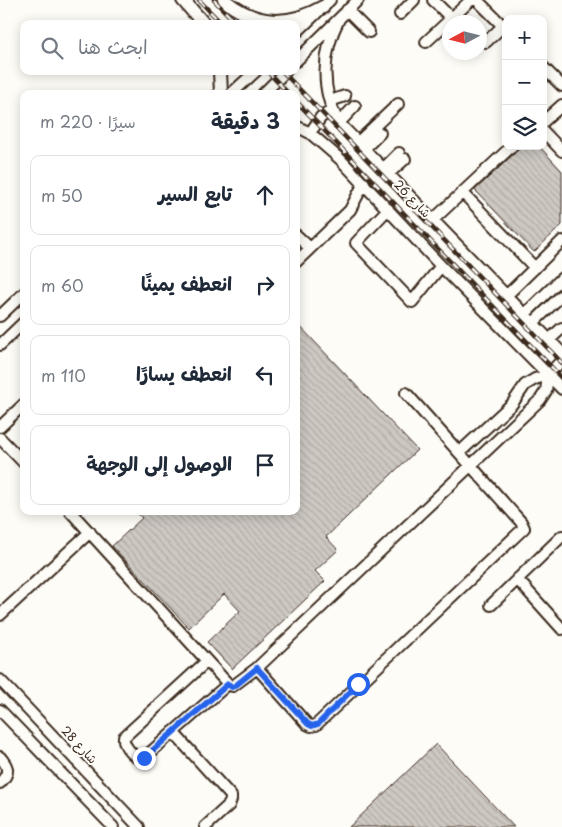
<!DOCTYPE html>
<html lang="ar">
<head>
<meta charset="utf-8">
<style>
	body { margin:0; font-family:"Playpen Sans","Playpen Sans Arabic",sans-serif; background:#f2f2f3; color:#1f2937; direction:rtl }
	.controls { position:absolute; right:15px; top:15px; display:grid; overflow:hidden; border-radius:10px; box-shadow:0 2px 12px #0003 }
	.controls button { width:45px; height:45px; display:grid; place-items:center; padding:0; border:0; border-bottom:1px solid #e0e1e3; background:#fff; color:#1f2937; font:25px sans-serif }
	.compass { position:absolute; left:442px; top:15px; width:45px; height:45px; border-radius:50%; background:#fff; box-shadow:0 2px 12px #0003; rotate:263deg }
	.stop { position:absolute; width:15px; height:15px; margin:-11px; border:4px solid #2563eb; border-radius:50%; background:#fff }
	.stop.end { background:#2563eb; border-color:#fff; box-shadow:0 1px 5px #0008 }
	.list { margin:0; padding:0; list-style:none }
	h2 { display:flex; justify-content:space-between; align-items:center; height:65px; margin:0; padding:0 20px; font-size:21px }
	h2 small { font-size:16px; font-weight:400; color:#747a83 }
	.list li { display:grid; grid-template-columns:32px 1fr auto; gap:15px; align-items:center; box-sizing:border-box; height:80px; margin:0 10px 10px; padding:0 10px; border:1px solid #e0e1e3; border-radius:10px }
	.list b { display:block; font-size:19px; white-space:nowrap }
	.list em { font-size:16px; font-style:normal; color:#747a83 }
	.icon { flex:none; width:28px; height:28px; fill:none; stroke:currentColor; stroke-width:2; stroke-linecap:round; stroke-linejoin:round }
	.map { position:relative; flex:none; width:562px; height:827px; overflow:hidden; direction:ltr }
	.search { position:absolute; background:#fff; box-shadow:0 2px 12px #0003; left:20px; top:20px; width:280px; height:55px; display:flex; align-items:center; gap:12px; box-sizing:border-box; padding:0 18px; border-radius:10px; color:#747a83; font-size:19px }
	.panel { position:absolute; background:#fff; box-shadow:0 2px 12px #0003; left:20px; top:90px; width:280px; height:425px; border-radius:10px; direction:rtl }
	.map>svg:first-child { display:block }
	.building { fill:url(#building-back-hatch); stroke:#3b2a1e }
	.lines { fill:none; stroke-linecap:round; stroke-linejoin:round }
	.minor-casing { stroke:#3b2a1e; stroke-width:14 }
	.major-casing { stroke:#3b2a1e; stroke-width:16 }
	.minor { stroke:#fdfcf7; stroke-width:10 }
	.major { stroke:#fdfcf7; stroke-width:12 }
	.rail-casing { stroke:#3b2a1e; stroke-width:4.5 }
	.rail { stroke:#fdfcf7; stroke-width:2.5; stroke-dasharray:8; stroke-linecap:butt }
	.route { stroke:#2563eb; stroke-width:6 }
	.labels { text-anchor:middle; stroke-width:4; stroke-linejoin:round; paint-order:stroke }
	.street-label { font-size:12px; fill:#3b2a1e; stroke:#fdfcf7 }
</style>
</head>
<body>
<div class="map">
<svg width="562" height="827" viewBox="0 0 562 827">
	<defs>
		<pattern id="building-back-hatch" width="6" height="6" patternUnits="userSpaceOnUse" patternTransform="scale(1.25)"><rect width="6" height="6" fill="#cdc8c2"/><path d="M-1 5l2 2M0 0l6 6M5-1l2 2" fill="none" stroke="#b1aca6"/></pattern>
	</defs>
	<rect width="100%" height="100%" fill="#fdfcf7"/>
	<filter id="ink" filterUnits="userSpaceOnUse"><feTurbulence type="fractalNoise" baseFrequency=".02" numOctaves="2"/><feDisplacementMap in="SourceGraphic" scale="10" xChannelSelector="R" yChannelSelector="G"/><feConvolveMatrix kernelMatrix="1 2 1 2 8 2 1 2 1" color-interpolation-filters="sRGB"/></filter>
	<g filter="url(#ink)">
		<path class="building" d="M519 146H539L562 171V225L534 252 475 190 517 151Z
			M296 322 417 450 326 537 338 550 315 571 325 581 232 669 207 642 240 611 224 594 189 628 112 546 142 518 135 511H296Z
			M436 744 514 827H349Z"/>
		<g class="lines">
			<defs>
				<path id="minor" d="M433 0 451 18
					M477 0 506 29
					M347 10 369 32
					M400 14 414 0
					M339 19C322 52 320 90 339 123L562 353
					M296 33 330 0
					M426 42 471 0
					M486 42 503 26
					M296 61 358 0
					M543 67 562 86
					M231 94 256 71
					M263 94 286 71
					M330 101 345 96
					M543 122 562 105
					M339 123 355 106
					M296 126 310 133 340 159 441 266 562 389
					M543 131 562 151
					M310 133 321 117 332 111
					M358 142 398 104
					M364 149 380 133
					M383 169 399 153
					M388 174 405 159
					M463 193 535 268
					M388 209 356 243 412 302 441 266
					M433 220 512 146
					M296 235 310 248
					M296 262 350 210 364 183
					M507 295 562 241
					M525 314 562 278
					M0 316 24 293
					M533 323 562 295
					M549 340 562 328
					M0 345 24 322
					M0 427 24 404
					M0 438 24 463
					M460 452 512 404 525 385 535 379 548 375 562 360
					M70 511 229 685 233 686 257 668 540 400 546 391 548 375
					M517 579 562 629
					M491 605 562 536
					M0 615 90 532
					M207 661 124 737C123 746 135 760 144 758L228 684
					M257 668 307 724 311 726 316 725 524 528 521 522 406 393
					M0 680 139 827
					M0 710 113 827
					M173 732 231 796V800L229 805 205 827
					M0 757C9 767 10 773 0 783"/>
				<path id="major" d="M183 0 204 24
					M224 0C256 26 288 27 323 7
					M220 71 221 94"/>
			</defs>
			<use href="#minor" class="minor-casing"/>
			<use href="#major" class="major-casing"/>
			<use href="#minor" class="minor"/>
			<use href="#major" class="major"/>
			<defs>
				<path id="rail" d="M199 0 222 24
					M214 0 237 24
					M267 71 289 94
					M282 71 562 363
					M296 101 562 378"/>
			</defs>
			<use href="#rail" class="rail-casing"/>
			<use href="#rail" class="rail"/>
		</g>
	</g>
	<g class="lines" filter="url(#ink)">
		<path class="route" d="M144 758 228 684 232 687 235 686 257 668 308 724 312 726 318 724 358 684"/>
	</g>
	<g class="labels">
		<g class="street-label">
			<text transform="translate(412 199) rotate(46)" y="4">شارع 26</text>
			<text transform="translate(79 745) rotate(47)" y="4">شارع 28</text>
		</g>
	</g>
</svg>
<div class="controls">
<button>+</button>
<button>−</button>
<button><svg class="icon" aria-label="layers" viewBox="0 0 24 24"><path d="M12 4l9 5-9 5-9-5zM3 14l9 5 9-5"/></svg></button>
</div>
<svg class="compass" viewBox="-18 -18 36 36"><path d="M0-13l5 13h-10z" fill="#e53935"/><path d="M0 13l5-13h-10z" fill="#747a83"/></svg>
<div class="stop" style="left:358px;top:684px"></div>
<div class="stop end" style="left:144px;top:758px"></div>
<div class="search"><svg class="icon" aria-label="search" viewBox="0 0 24 24"><circle cx="10" cy="10" r="6"/><path d="M15 15l6 6"/></svg>ابحث هنا</div>
<section class="panel">
<h2>3 دقيقة<small>سيرًا · 220 m</small></h2>
<ul class="list">
<li><svg class="icon" aria-label="ahead" viewBox="0 0 24 24"><path d="M12 20V5M6 11l6-6 6 6"/></svg><div><b>تابع السير</b></div><em>50 m</em></li>
<li><svg class="icon" aria-label="right" viewBox="0 0 24 24"><path d="M7 20v-9h11M14 6l5 5-5 5"/></svg><div><b>انعطف يمينًا</b></div><em>60 m</em></li>
<li><svg class="icon" aria-label="left" viewBox="0 0 24 24"><path d="M17 20v-9H6M10 6l-5 5 5 5"/></svg><div><b>انعطف يسارًا</b></div><em>110 m</em></li>
<li><svg class="icon" aria-label="arrive" viewBox="0 0 24 24"><path d="M6 21V4h12l-3 4 3 4H6"/></svg><div><b>الوصول إلى الوجهة</b></div></li>
</ul>
</section>
</div>
</body>
</html>
